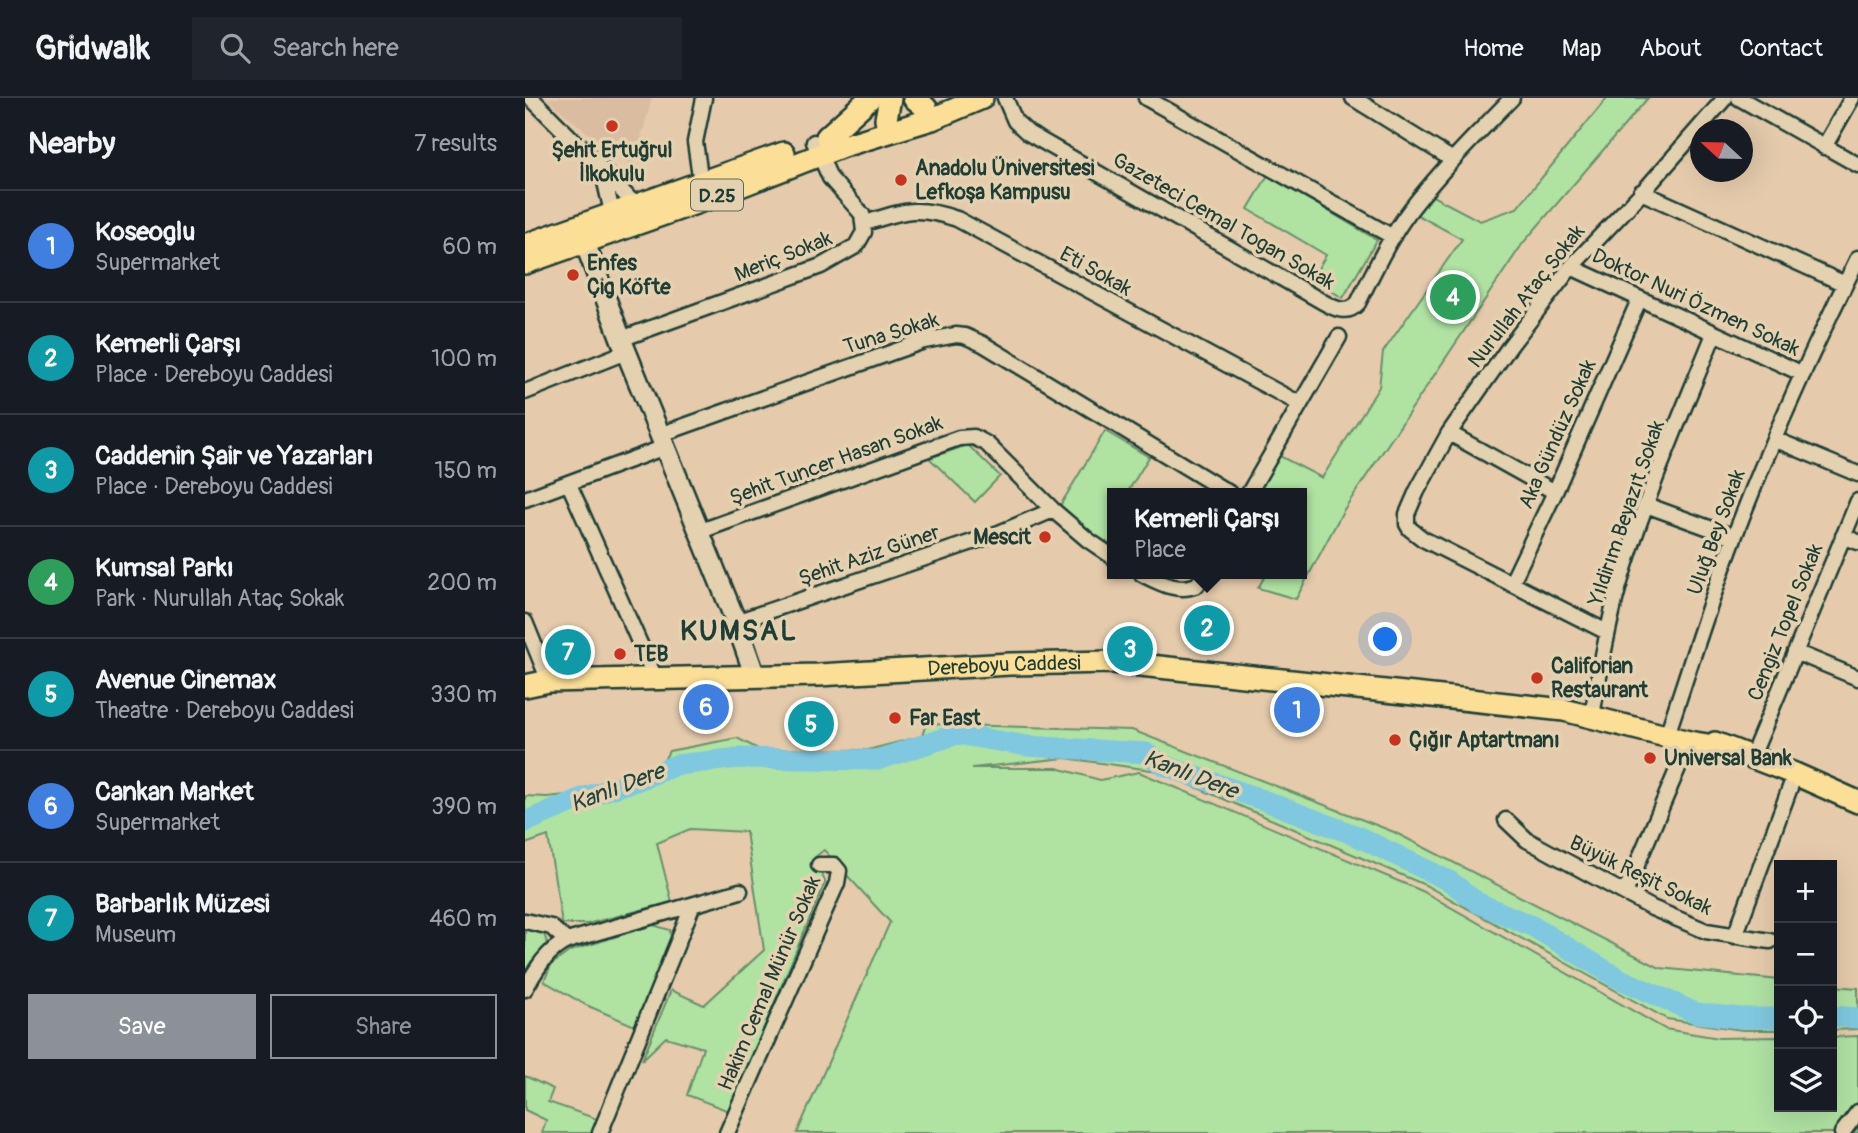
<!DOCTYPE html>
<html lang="en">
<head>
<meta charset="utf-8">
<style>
	body { margin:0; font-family:Pangolin,sans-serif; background:#20242c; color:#f1f3f6 }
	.controls { position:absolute; right:21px; bottom:21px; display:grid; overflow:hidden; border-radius:0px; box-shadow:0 7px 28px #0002 }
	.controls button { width:63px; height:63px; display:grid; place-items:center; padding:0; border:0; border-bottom:2px solid #363941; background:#171b24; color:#f1f3f6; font:35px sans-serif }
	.compass { position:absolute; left:1165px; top:21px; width:63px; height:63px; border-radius:50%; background:#171b24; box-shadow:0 7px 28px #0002; rotate:292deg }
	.you { position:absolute; left:861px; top:542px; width:24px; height:24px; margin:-18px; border:5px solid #fff; border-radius:50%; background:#1a73e8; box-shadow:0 0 0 10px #1a73e833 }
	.badge { display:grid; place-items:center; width:46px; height:46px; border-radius:50%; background:#8c9099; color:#fff; font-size:23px; font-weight:700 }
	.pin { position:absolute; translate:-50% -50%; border:4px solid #fff; box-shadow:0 2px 7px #0006 }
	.popup { position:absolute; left:582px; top:390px; width:200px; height:91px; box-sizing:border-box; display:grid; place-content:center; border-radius:0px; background:#171b24; filter:drop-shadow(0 2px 5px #0005); font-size:23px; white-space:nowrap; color:#9ea1a6 }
	.popup b { font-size:26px; color:#f1f3f6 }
	.popup::after { content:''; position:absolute; left:50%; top:100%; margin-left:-14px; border:14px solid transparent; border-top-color:#171b24 }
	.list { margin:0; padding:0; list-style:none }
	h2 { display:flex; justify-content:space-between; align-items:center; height:91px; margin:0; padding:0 28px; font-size:30px }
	h2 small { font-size:23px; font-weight:400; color:#9ea1a6 }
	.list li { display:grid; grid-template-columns:46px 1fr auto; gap:21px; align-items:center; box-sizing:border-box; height:112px; padding:0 28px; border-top:2px solid #363941 }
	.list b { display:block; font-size:26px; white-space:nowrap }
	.list p { margin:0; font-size:23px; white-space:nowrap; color:#9ea1a6 }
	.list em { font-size:23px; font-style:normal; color:#9ea1a6 }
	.actions { display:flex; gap:14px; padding:21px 28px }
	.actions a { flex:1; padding:16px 0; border:2px solid #8c9099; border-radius:0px; text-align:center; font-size:24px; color:#8c9099 }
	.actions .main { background:#8c9099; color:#fff }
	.icon { flex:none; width:38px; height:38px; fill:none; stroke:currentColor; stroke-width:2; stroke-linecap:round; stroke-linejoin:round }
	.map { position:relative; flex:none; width:1333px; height:1035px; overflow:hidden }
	header { display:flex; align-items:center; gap:42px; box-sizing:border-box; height:98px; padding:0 35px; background:#171b24; border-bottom:2px solid #363941 }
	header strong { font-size:33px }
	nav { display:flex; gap:38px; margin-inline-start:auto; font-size:24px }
	.search { width:490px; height:63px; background:#20242c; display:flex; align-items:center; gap:18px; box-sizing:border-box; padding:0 24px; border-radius:0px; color:#9ea1a6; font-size:26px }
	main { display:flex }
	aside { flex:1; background:#171b24 }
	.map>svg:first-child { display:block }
	.built { fill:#dabca1 }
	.green { fill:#b0e2a2; stroke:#68906b; stroke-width:2 }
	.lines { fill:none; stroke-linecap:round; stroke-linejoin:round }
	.river { stroke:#7fc8e0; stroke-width:21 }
	.street-casing { stroke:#1f3d34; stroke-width:19 }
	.secondary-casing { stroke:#1f3d34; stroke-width:24 }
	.primary-casing { stroke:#1f3d34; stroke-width:26 }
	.street { stroke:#e4d1af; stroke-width:14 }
	.secondary { stroke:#e4d1af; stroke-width:19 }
	.primary { stroke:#fbdf96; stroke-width:21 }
	.poi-dot { fill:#c8321e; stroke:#e4d1af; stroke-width:2.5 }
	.labels { text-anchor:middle; stroke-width:7; stroke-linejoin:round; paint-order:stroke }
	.shield { fill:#e4d1af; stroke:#5a6959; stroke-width:2 }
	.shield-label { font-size:19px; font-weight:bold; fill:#1f3d34 }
	.poi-label { font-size:21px; font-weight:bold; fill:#1f3d34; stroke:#e4d1af; text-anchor:start }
	.street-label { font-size:21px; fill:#1f3d34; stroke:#e4d1af }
	.water-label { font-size:23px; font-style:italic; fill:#24443d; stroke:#e4d1af }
	.district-label { font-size:28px; font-weight:bold; letter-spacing:2px; fill:#1f3d34; stroke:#e4d1af }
</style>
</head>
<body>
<header>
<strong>Gridwalk</strong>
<div class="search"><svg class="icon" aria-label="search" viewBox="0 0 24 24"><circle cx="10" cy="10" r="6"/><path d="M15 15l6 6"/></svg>Search here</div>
<nav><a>Home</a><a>Map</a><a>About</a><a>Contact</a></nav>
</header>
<main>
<aside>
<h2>Nearby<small>7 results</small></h2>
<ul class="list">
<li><span class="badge" style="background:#3f7fe0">1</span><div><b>Koseoglu</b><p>Supermarket</p></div><em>60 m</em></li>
<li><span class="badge" style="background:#0f9aa8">2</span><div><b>Kemerli Çarşı</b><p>Place · Dereboyu Caddesi</p></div><em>100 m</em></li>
<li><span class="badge" style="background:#0f9aa8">3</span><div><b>Caddenin Şair ve Yazarları</b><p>Place · Dereboyu Caddesi</p></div><em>150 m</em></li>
<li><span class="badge" style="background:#2e9e5b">4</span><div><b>Kumsal Parkı</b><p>Park · Nurullah Ataç Sokak</p></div><em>200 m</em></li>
<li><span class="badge" style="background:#0f9aa8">5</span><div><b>Avenue Cinemax</b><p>Theatre · Dereboyu Caddesi</p></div><em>330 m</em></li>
<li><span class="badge" style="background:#3f7fe0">6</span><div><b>Cankan Market</b><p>Supermarket</p></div><em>390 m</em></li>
<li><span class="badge" style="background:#0f9aa8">7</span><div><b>Barbarlık Müzesi</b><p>Museum</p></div><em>460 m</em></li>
</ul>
<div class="actions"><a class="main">Save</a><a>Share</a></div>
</aside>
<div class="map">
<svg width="1333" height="1035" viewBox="0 0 1333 1035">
	<rect width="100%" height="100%" fill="#e5cbac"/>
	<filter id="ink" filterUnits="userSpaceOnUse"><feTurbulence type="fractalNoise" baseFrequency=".0143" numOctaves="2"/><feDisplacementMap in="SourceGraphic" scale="14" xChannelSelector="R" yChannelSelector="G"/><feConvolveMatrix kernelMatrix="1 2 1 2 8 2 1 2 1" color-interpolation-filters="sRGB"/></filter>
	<g filter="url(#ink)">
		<path class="built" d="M21 0H127L108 68 89 57Z"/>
		<path class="green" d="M1082 0H1123L998 145 818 413 771 501 733 490 741 476H776V395H730L751 356 797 380 854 289 858 254 937 141 885 113 900 94 955 123 992 110Z
			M743 77 852 142 818 200 787 181 801 157 723 111Z
			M580 333 624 359 602 395H588L587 450 530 416Z
			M443 347 475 378 450 404 404 360Z
			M401 626 607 632 869 734 1135 870 1254 882V932H1217L1142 921 900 787 633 673 540 660 447 670H532L575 682 614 674 897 793 1140 931 1194 940 1254 939V1009H1307V939L1333 938V1035H272L365 824 299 752 290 759 300 784 204 1013 162 997 178 950 141 939 117 962 146 892 179 907 239 852 221 734 165 731 132 745 147 804 62 826H37L23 738 0 746V698L22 699 125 688 144 653 212 640 233 651 343 652 397 638Z
			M0 827 18 834 23 847 6 864 0 875Z
			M128 827 145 832 147 846 112 929 61 907 19 883 26 867 45 853Z
			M1307 888 1333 890V931L1307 932Z
			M0 978 28 991 23 1004 75 1022 69 1035H17L21 1022 0 1012Z"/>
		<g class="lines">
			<path class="river" d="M0 724 57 700 111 683 151 667 215 660 352 662 432 636 502 648 621 655 638 667 738 702 832 738 926 784 953 805 1007 828 1093 880 1171 915 1215 920H1254
				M1307 918 1333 920"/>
			<defs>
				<path id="street" d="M6 0 76 70 111 108
					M480 0 490 23 503 35 798 204C810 211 823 217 833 205 849 173 864 140 886 111 916 72 952 36 987 0
					M621 0 868 139
					M828 0 928 62
					M1214 0 1333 67
					M1299 49 1327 0
					M77 71 89 123
					M176 85 170 44 179 0
					M1116 94 1320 186
					M340 125C379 113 391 107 432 121L775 306
					M1046 169 1278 276
					M96 241 296 168 331 148 339 134 337 116 305 80 289 44
					M0 294 101 254
					M924 335 1030 394
					M134 337 399 243 431 237 440 238 458 246 704 395
					M1249 341 1333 376
					M44 386 131 582
					M724 395 814 239
					M0 401 140 349
					M1121 407 1209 439
					M173 434 434 340 449 339 462 346 528 412 563 442 588 459
					M1318 438 1333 444
					M617 476C635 485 653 495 672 487L680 476
					M986 486 1030 394 1114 202
					M0 524 24 583
					M211 524 474 435 528 412
					M1082 534 898 441 885 431 882 426V416L892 393 924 335 985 248 1046 169 1124 87 1200 0
					M1270 554 1333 580
					M1068 612C1075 572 1082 531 1093 491 1118 404 1155 320 1189 236
					M1145 628C1166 565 1186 500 1210 437 1246 343 1288 250 1333 160
					M1226 661 1333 403
					M981 722 1002 742 1127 810 1181 833 1245 843
					M1100 795 1164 644
					M0 823 26 829 42 843
					M1210 838 1270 676
					M0 891C11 872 21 853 42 843L215 793
					M75 1035 167 809
					M202 1035 312 785 314 773 309 767H294
					M1317 1035 1333 1014"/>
				<path id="secondary" d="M54 129 96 241 211 524 230 578"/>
				<g id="primary">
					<path d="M389 0 401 10"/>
					<path d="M363 34 361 21 365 0"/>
					<path d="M302 39 345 0"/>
					<path d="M0 147 259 55"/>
					<path d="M0 165 182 101 318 48 407 21 457 0"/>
					<path id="s1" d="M0 588 24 583 293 577 485 566 587 564 1039 612 1164 644 1201 650"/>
					<path d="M1190 645 1270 676 1333 704"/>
				</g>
			</defs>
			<use href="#street" class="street-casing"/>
			<use href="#secondary" class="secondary-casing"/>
			<use href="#primary" class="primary-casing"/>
			<use href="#street" class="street"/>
			<use href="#secondary" class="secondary"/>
			<use href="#primary" class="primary"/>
		</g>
	</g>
	<g class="poi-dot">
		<circle cx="87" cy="28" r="7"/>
		<circle cx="376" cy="82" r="7"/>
		<circle cx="48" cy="177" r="7"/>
		<circle cx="520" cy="439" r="7"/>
		<circle cx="95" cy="556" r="7"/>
		<circle cx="1012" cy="580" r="7"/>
		<circle cx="370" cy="620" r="7"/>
		<circle cx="870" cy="642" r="7"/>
		<circle cx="1125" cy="660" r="7"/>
	</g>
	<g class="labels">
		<rect class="shield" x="166" y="81.5" width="52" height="31" rx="5"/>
		<g class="shield-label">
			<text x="192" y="104">D.25</text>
		</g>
		<g class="poi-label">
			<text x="87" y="59" text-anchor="middle">Şehit Ertuğrul<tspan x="87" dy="24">İlkokulu</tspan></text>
			<text x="390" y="77">Anadolu Üniversitesi<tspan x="390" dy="24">Lefkoşa Kampusu</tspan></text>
			<text x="62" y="172">Enfes<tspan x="62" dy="24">Çig Köfte</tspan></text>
			<text x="506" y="446" text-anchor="end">Mescit</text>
			<text x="109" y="563">TEB</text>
			<text x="1026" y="575">Califorian<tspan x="1026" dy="24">Restaurant</tspan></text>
			<text x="384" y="627">Far East</text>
			<text x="884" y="649">Çığır Aptartmanı</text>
			<text x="1139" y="667">Universal Bank</text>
		</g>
		<g class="street-label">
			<text transform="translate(699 123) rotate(30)" y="7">Gazeteci Cemal Togan Sokak</text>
			<text transform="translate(258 158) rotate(-22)" y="7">Meriç Sokak</text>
			<text transform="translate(571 173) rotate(29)" y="7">Eti Sokak</text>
			<text transform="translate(1001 198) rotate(-52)" y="7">Nurullah Ataç Sokak</text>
			<text transform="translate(1171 204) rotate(25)" y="7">Doktor Nuri Özmen Sokak</text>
			<text transform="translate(366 235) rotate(-17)" y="7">Tuna Sokak</text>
			<text transform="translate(1032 336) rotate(-66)" y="7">Aka Gündüz Sokak</text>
			<text transform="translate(311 362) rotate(-20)" y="7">Şehit Tuncer Hasan Sokak</text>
			<text transform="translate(1101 415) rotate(-71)" y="7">Yıldirım Beyazıt Sokak</text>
			<text transform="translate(1191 434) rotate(-70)" y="7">Uluğ Bey Sokak</text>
			<text transform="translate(344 457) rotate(-19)" y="7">Şehit Aziz Güner</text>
			<text transform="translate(1260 524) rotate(-68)" y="7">Cengiz Topel Sokak</text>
			<text dy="7" stroke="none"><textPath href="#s1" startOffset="480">Dereboyu Caddesi</textPath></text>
			<text transform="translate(1116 777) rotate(26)" y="7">Büyük Reşit Sokak</text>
			<text transform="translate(244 885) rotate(-67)" y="7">Hakim Cemal Münür Sokak</text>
		</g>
		<g class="water-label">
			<text transform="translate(666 676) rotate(21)" y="8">Kanlı Dere</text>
			<text transform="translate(92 689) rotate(-21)" y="8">Kanlı Dere</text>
		</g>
		<g class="district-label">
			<text x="214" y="542">KUMSAL</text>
		</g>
	</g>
</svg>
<div class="controls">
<button>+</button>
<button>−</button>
<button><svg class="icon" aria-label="locate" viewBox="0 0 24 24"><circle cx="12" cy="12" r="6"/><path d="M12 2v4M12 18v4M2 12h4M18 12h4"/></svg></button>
<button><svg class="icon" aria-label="layers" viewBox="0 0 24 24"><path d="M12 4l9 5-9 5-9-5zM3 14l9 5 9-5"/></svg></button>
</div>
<svg class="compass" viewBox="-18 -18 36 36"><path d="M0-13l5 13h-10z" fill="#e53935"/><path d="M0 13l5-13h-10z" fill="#9ea1a6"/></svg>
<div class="you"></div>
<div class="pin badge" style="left:772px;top:612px;background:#3f7fe0">1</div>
<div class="pin badge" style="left:682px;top:530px;background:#0f9aa8">2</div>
<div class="popup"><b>Kemerli Çarşı</b>Place</div>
<div class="pin badge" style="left:605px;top:551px;background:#0f9aa8">3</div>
<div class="pin badge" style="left:928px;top:199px;background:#2e9e5b">4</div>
<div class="pin badge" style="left:286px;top:626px;background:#0f9aa8">5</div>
<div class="pin badge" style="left:181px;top:609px;background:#3f7fe0">6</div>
<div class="pin badge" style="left:43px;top:554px;background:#0f9aa8">7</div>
</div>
</main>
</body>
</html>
